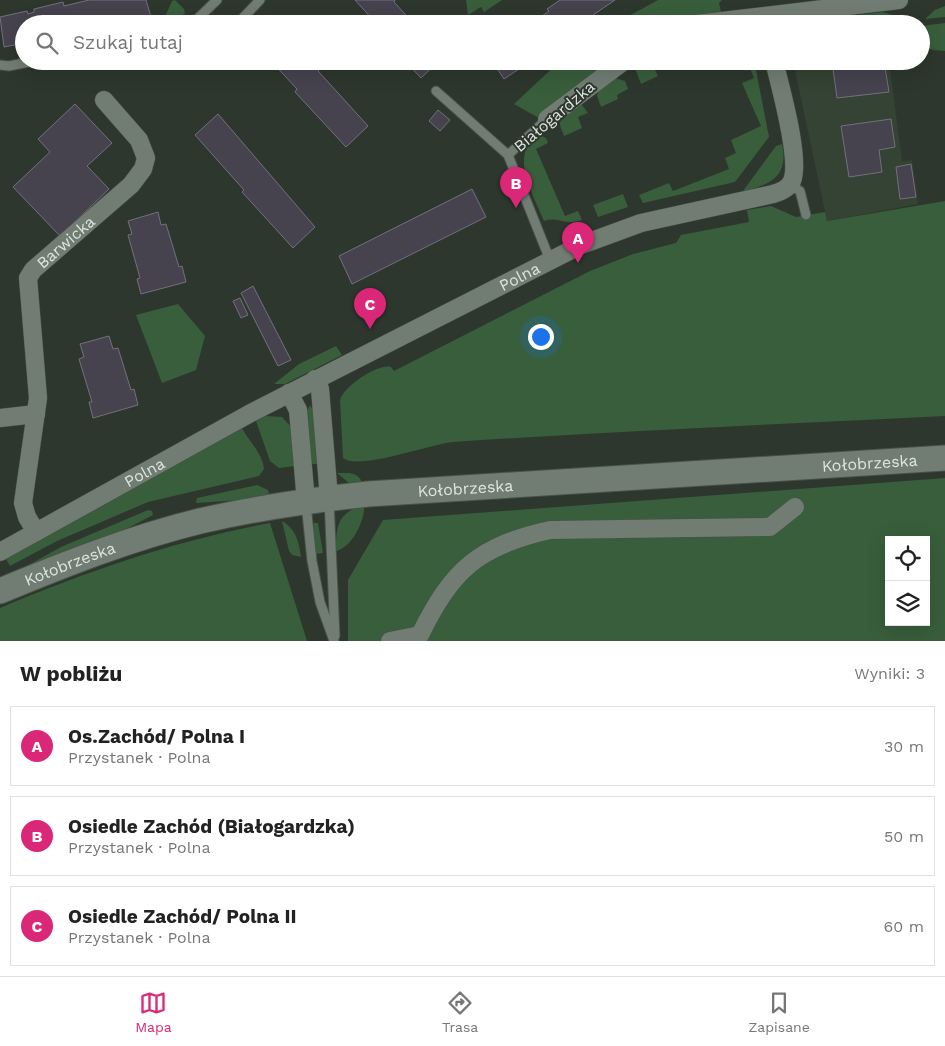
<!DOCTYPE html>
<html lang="pl">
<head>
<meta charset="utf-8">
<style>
	body { margin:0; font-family:"Work Sans",sans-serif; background:#f2f2f2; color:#222 }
	.controls { position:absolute; right:15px; bottom:15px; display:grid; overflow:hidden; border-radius:0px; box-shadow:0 5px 20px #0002 }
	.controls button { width:45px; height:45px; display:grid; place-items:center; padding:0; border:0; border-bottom:1px solid #e0e0e0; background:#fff; color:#222; font:25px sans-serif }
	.you { position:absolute; left:540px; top:336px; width:18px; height:18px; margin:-12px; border:4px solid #fff; border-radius:50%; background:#1a73e8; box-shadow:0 0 0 8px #1a73e833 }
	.badge { display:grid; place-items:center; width:32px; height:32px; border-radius:50%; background:#db2777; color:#fff; font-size:16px; font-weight:700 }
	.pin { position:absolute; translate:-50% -41px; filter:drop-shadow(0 1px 2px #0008) }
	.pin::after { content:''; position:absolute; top:26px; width:18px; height:15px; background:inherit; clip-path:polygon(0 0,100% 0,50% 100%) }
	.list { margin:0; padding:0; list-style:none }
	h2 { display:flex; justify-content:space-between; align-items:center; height:65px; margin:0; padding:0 20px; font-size:21px }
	h2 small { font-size:16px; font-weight:400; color:#767676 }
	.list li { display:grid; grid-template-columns:32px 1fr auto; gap:15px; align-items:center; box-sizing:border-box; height:80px; margin:0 10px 10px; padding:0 10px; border:1px solid #e0e0e0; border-radius:0px }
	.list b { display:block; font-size:19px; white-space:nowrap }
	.list p { margin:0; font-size:16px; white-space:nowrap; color:#767676 }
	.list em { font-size:16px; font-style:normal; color:#767676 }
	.icon { flex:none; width:28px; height:28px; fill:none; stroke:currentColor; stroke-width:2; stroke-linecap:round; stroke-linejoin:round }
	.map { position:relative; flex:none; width:945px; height:641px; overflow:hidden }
	.search { position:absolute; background:#fff; box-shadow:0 5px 20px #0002; left:15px; right:15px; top:15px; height:55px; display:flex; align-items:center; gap:12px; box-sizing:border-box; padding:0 18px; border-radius:28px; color:#767676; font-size:19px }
	.sheet { height:335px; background:#fff }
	nav { display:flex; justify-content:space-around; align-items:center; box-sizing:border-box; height:70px; border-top:1px solid #e0e0e0; background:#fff; font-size:14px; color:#767676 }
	nav a { display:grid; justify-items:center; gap:2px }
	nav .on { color:#db2777 }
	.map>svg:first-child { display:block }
	.built { fill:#344334 }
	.green { fill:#385e3b; fill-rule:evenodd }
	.building { fill:#46434f; stroke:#73707e }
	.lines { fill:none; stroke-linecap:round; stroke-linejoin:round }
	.lane-casing { stroke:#49524a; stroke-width:11 }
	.street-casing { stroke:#49524a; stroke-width:19 }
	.secondary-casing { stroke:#49524a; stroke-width:27 }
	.lane { stroke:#717d72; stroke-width:9 }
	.street { stroke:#717d72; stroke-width:18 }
	.secondary { stroke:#717d72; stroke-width:25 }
	.labels { text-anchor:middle; stroke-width:4; stroke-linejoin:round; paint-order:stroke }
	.street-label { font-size:16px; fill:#dee5df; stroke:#2d372d }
</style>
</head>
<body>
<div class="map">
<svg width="945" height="641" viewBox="0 0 945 641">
	<rect width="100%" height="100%" fill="#2d372d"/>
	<path class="built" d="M793 61H889L902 161 912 160 918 204 827 221Z"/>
	<path class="green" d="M175 0 184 9 185 14 166 23 164 19 172 1Z
		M466 0H502L484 12 481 7 468 15Z
		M658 0H722L719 3 721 12 675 24H614Z
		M945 6V17L925 19 935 10Z
		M883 12 893 15 899 23 858 24 857 15Z
		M846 16 847 24H801V21Z
		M945 23V51L933 50 922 45 921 26Z
		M560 61H611L537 117 514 104Z
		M639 61H666L667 62 654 68 658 76 641 84 636 71Z
		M747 61H754L755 65 769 137 735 182 643 203 639 195 669 183 673 191 729 169 725 158 736 153 731 140 761 126 742 83 754 78Z
		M615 78 625 81 628 89 617 95 618 99 601 107 597 96 599 90Z
		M582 105 588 113 578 117 582 128 564 136C563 132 560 128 560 124 560 116 576 106 582 105Z
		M542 136 546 138 548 143 536 149 565 216 578 211 582 220C563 226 559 216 544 221 535 198 505 149 542 136Z
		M782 144C789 176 771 185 743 191L776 146Z
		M623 194 628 207 598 217 593 205Z
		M945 201V416C781 424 617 431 453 442 430 444 359 471 343 458L340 400C344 386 378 363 391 367L394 371 590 271 633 254 676 243 681 235 749 222 747 210 771 206 796 217 825 212 827 221Z
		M178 304 205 336 196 370 162 383 136 315Z
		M336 346 342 355 285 384H274L299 364Z
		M310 405 314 412 318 464H310L307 411Z
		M266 416 282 417 293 429 296 466 279 468 270 461 256 421Z
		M242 428C249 442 262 452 264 469L259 476 148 502 57 541 10 566 6 559Z
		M337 473C349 473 358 471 363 484L349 483Z
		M945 478V641H348V580L383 520ZM889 540H926V622H889Z
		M257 485 268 490 270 498 196 503 197 498Z
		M364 504C366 519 352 548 336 551 336 525 338 513 364 504Z
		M148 510 152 511 153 515 109 538 16 572 61 547Z
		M282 521C296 529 299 542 301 557L292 555 289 551Z
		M270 523 307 641H0V608C90 570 174 541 270 523Z
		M314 523H318L323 553 316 554 313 530Z"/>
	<path class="building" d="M89 0H146L151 17 122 24H24V43L4 47 0 17 27 11 28 14 34 12V9L63 2 64 6Z
		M355 0H395L394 2 414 24H372L370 22 373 20Z
		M560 0H615L580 24H531L549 11 547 9Z
		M270 15 278 24H259L267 17Z
		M271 61H313L320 69 318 71 368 126 346 147 295 92 297 89Z
		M405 61H439L421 78Z
		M492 61H531L504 79Z
		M832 61H884L889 92 837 98Z
		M75 104 112 143 87 166 109 189 60 236 13 187 50 152 38 139Z
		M438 110 450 120 440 131 429 121Z
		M218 114 315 227 293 248 242 192 244 190 195 135Z
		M891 119 895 147 879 150 882 172 849 177 841 126Z
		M911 164 916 197 900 199 896 167Z
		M472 189 486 217 352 284 339 256Z
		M158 212 161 225 166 224 179 267 182 266 186 282 141 294 137 279 140 278 128 235 132 234 128 221Z
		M253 286 291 360 278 366 241 293Z
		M240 298 248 315 241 318 233 301Z
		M109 336 113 349 118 348 131 390 134 389 138 405 93 418 89 402H92L79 359 84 357 80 344Z"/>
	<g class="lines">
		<defs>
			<path id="lane" d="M192 24 217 0
				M237 24 260 0
				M0 65 9 66 34 61
				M436 91 508 155
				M547 119 508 155 550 260
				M790 185 800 191 806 215
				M329 499 335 636
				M306 504 312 561 320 602 334 641"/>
			<g id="street">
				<path d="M696 24 899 0"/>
				<path d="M547 119 624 61"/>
				<path d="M315 379 320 389 329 498"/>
				<path d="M289 393 298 410 306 502"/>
				<path d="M0 418 36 414"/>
				<path id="s1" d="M36 532 27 517 23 503 38 398 28 278 33 270 131 185 143 169 146 158 139 140 104 100"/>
				<path id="s2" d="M0 552 249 414 581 245 641 223 773 194C780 192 789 188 792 181 801 159 780 86 774 61"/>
				<path d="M390 641 420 635C452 570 478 546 550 530L770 527 795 507"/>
			</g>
			<g id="secondary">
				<path id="s3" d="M0 591C65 564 131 538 200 521 256 508 312 500 368 494L945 458"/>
			</g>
		</defs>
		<use href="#lane" class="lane-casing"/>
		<use href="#street" class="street-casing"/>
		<use href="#secondary" class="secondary-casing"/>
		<use href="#lane" class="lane"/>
		<use href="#street" class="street"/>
		<use href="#secondary" class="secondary"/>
	</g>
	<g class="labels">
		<g class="street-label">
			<text transform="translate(554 116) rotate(-40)" y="6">Białogardzka</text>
			<text dy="6" stroke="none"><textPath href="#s1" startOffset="311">Barwicka</textPath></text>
			<text dy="6" stroke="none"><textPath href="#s2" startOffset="588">Polna</textPath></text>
			<text dy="6" stroke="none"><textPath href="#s3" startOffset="885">Kołobrzeska</textPath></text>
			<text dy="6" stroke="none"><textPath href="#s2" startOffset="165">Polna</textPath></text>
			<text dy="6" stroke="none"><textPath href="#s3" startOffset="480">Kołobrzeska</textPath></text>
			<text dy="6" stroke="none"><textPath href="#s3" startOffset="75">Kołobrzeska</textPath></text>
		</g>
	</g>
</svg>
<div class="controls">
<button><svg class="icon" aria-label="locate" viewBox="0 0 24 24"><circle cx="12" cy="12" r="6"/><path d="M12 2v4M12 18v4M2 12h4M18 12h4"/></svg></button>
<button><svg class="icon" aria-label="layers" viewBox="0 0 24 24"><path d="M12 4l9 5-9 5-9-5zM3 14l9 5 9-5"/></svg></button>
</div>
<div class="you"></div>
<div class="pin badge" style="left:578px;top:263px">A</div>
<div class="pin badge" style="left:516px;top:208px">B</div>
<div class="pin badge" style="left:370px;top:329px">C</div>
<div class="search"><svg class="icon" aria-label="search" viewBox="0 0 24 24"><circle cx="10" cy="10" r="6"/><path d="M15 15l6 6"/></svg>Szukaj tutaj</div>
</div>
<section class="sheet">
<h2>W pobliżu<small>Wyniki: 3</small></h2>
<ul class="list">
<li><span class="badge">A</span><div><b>Os.Zachód/ Polna I</b><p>Przystanek · Polna</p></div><em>30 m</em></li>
<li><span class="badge">B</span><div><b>Osiedle Zachód (Białogardzka)</b><p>Przystanek · Polna</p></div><em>50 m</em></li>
<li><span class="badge">C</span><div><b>Osiedle Zachód/ Polna II</b><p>Przystanek · Polna</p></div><em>60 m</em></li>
</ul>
</section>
<nav>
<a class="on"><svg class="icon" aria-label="map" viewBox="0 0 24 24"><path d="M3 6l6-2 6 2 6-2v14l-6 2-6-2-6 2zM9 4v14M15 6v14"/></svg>Mapa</a>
<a><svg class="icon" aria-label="directions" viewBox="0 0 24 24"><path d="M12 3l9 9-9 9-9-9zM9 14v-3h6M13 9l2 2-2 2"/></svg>Trasa</a>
<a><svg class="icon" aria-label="saved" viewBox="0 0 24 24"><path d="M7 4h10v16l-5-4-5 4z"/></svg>Zapisane</a>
</nav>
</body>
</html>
